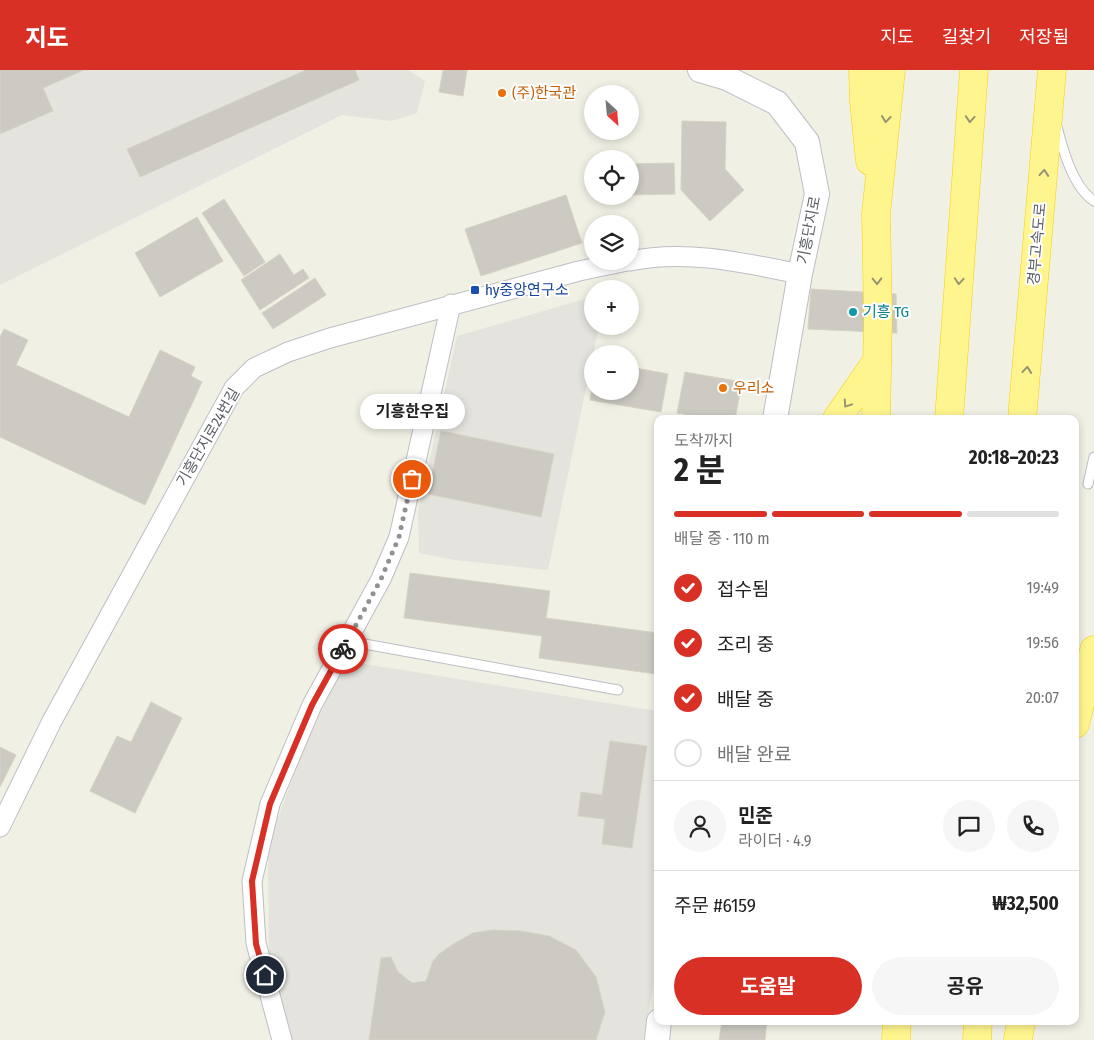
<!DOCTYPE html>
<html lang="ko">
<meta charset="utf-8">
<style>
:root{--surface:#fff;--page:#f6f6f6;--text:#222;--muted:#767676;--line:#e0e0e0;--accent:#d93025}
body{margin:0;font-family:"Fira Sans Condensed","Noto Sans KR",sans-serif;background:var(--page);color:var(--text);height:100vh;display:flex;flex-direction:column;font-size:19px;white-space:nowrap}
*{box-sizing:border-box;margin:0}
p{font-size:16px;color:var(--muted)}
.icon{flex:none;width:28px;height:28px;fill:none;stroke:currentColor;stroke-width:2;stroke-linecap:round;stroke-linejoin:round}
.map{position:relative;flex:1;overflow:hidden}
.details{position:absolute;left:654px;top:345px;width:425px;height:610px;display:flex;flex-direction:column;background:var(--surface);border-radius:10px;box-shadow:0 2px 8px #0003}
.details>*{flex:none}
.needle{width:32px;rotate:154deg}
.controls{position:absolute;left:584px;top:15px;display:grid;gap:10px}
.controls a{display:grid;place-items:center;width:55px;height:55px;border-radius:50%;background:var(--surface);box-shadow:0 2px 8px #0003;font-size:25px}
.pin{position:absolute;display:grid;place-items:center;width:42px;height:42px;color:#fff;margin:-21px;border:2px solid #fff;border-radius:50%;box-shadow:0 1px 5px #0007}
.courier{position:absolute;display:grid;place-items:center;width:50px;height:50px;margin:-25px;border:4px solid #d93025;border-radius:50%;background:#fff;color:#222;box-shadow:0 1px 6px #0007}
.bubble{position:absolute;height:35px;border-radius:18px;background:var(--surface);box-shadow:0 2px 8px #0003;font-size:16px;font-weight:700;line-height:35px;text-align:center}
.headline em{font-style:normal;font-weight:700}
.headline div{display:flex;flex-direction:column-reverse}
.headline{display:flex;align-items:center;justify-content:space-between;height:85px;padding:0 20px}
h1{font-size:32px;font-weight:700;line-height:38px}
.bar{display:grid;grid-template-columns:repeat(4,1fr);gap:8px 5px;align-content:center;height:60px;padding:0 20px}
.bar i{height:6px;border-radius:4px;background:var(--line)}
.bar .on{background:var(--accent)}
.bar p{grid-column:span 4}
.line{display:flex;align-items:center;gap:12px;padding:0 20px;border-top:1px solid var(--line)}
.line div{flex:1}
.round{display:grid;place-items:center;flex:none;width:52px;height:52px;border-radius:26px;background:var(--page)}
ol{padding:0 20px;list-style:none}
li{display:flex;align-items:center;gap:15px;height:55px}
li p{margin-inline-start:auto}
li .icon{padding:5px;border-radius:50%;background:var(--accent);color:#fff;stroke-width:4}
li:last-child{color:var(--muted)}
li i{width:28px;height:28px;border:2px solid var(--line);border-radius:50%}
.button{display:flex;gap:10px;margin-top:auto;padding:10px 20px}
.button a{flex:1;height:58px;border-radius:30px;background:var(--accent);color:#fff;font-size:20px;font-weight:700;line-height:58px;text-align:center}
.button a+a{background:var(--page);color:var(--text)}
header{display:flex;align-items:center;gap:30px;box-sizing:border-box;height:70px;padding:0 25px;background:var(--accent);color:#fff}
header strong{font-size:24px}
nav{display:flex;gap:28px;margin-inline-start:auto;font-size:18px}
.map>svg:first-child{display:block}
.industrial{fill:#e4e3dd}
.building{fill:#cccac2;stroke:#d6d3c3}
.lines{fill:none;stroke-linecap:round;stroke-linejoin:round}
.service-casing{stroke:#bdbec5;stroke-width:11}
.minor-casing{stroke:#bdbec5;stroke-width:21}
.tertiary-casing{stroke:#bdbec5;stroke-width:26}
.motorway-casing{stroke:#f6d100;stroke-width:29}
.service{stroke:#fff;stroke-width:9}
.minor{stroke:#fff;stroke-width:19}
.tertiary{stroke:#fff;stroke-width:24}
.motorway{stroke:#fff58e;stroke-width:28}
.oneway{stroke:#969475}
.done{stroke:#919293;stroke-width:5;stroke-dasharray:0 9}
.route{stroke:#d93025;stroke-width:6}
.food-dot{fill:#e8710a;stroke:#fff;stroke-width:2}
.transit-dot{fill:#1a4fb4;stroke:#fff;stroke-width:2}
.culture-dot{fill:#0f9aa8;stroke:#fff;stroke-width:2}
.labels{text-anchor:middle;stroke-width:4;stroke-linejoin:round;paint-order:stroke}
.food-label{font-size:15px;fill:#c56008;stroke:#fff;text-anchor:start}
.street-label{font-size:15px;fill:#5d6067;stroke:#fff}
.transit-label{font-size:15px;fill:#164399;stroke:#fff;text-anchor:start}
.culture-label{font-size:15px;fill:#0d838f;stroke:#fff;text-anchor:start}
</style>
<header>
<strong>지도</strong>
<nav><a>지도</a><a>길찾기</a><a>저장됨</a></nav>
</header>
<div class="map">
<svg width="1094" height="970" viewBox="0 0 1094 970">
<rect width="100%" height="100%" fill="#f1f0e5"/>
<g class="industrial">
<polygon points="0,0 408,0 425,11 417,43 391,51 342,45 0,215"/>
<polygon points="592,227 592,256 599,256 548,500 454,490 419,483 418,442 457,266"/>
<polygon points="346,591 657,641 658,893 643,970 290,970 269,882 268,775 306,672"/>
</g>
<g class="building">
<polygon points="0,0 84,0 43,18 53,41 0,64"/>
<polygon points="306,0 355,0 359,10 140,107 127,79"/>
<polygon points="443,0 467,0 463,26 439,22"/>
<polygon points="682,51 726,52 725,99 744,120 710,151 681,120"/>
<polygon points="674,93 675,124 630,125 630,94"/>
<polygon points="566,125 582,173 481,206 465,159"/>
<polygon points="224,129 265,192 244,206 202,143"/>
<polygon points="197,147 223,191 160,227 135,183"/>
<polygon points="280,184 294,205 303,199 309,208 260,240 241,210"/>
<polygon points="315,208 326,225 273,259 262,243"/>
<polygon points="811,219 896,224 897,263 808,259"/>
<polygon points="4,259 28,270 16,295 129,347 160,280 195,297 191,306 202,312 145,435 0,367 0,267"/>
<polygon points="630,297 668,304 661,342 590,330 592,318 592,321 630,321"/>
<polygon points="685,302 742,312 735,349 711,349 677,343"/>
<polygon points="441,361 554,384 541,447 428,424"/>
<polygon points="410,503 550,521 546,548 658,563 656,604 539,588 542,566 404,548"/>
<polygon points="151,632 182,648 135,743 90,721 117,666 131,672"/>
<polygon points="610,671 647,676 632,778 602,774 605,749 578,746 581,722 602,725"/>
<polygon points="0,677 16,685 0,717"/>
<polygon points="492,860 521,861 549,866 576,880 596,907 605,942 596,970 369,970 381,888 391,887 398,902 412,913 426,911 433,891 439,884 455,873 473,863"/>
<polygon points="722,951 767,951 765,970 719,970"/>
</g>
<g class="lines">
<defs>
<g id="service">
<path d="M1057,57C1063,80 1073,117 1094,131"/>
<polyline points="1088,414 1094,387"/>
<polyline points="348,571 618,620"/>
</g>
<g id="minor">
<path d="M630,191C686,179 745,193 800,204"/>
<polyline points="0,757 52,651 234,318 254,298 288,282 330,268 579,201 627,191"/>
<polyline points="282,970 256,873 252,811 270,734 312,635 381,509 399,467 451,234"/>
</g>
<g id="tertiary">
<polyline points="700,0 727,8 777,33 807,72 817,124 800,204 775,349"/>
<polyline points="657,970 659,951"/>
</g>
<g id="motorway">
<polyline points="863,0 864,31 870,91"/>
<polyline points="837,349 877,291"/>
<polyline points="876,349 878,248 876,144 891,0"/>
<polyline points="949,349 974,0"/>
<polyline points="1022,349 1052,0"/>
<polyline points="1075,654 1094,580"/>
<polyline points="896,970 897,951"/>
<polyline points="977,970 978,951"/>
<polyline points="1018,970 1021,951"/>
</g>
</defs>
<use href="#service" class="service-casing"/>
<use href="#minor" class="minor-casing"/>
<use href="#tertiary" class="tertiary-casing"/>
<use href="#motorway" class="motorway-casing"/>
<use href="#service" class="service"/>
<use href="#minor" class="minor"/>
<use href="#tertiary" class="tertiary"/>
<use href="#motorway" class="motorway"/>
</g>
<defs><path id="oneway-chevron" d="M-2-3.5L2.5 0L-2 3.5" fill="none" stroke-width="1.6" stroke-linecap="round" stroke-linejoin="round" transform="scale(1.25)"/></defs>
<g class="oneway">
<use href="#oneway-chevron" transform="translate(886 49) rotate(96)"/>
<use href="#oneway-chevron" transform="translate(970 49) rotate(94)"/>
<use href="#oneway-chevron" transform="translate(1044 103) rotate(-85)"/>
<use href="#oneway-chevron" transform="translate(877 211) rotate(89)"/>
<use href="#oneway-chevron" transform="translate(959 211) rotate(94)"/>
<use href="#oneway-chevron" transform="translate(1027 300) rotate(-85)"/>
<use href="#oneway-chevron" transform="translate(847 334) rotate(124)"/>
</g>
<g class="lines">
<polyline class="done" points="343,579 381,509 399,467 412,409"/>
<polyline class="route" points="265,905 256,874 252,811 270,734 312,635 343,579"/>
</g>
<g class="food-dot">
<circle cx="502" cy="23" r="5"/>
<circle cx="723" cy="318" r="5"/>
</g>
<rect class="transit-dot" x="470" y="215" width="10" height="10" rx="2.5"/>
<circle class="culture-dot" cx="853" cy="242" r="5"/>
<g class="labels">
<g class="food-label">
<text x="512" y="28">(주)한국관</text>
<text x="733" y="323">우리소</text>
</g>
<g class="street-label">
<text transform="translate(809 160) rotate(-79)" y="5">기흥단지로</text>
<text transform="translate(1037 174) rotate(-85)" y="5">경부고속도로</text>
<text transform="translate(208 367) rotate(-60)" y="5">기흥단지로24번길</text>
</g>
<g class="transit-label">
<text x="485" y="225">hy중앙연구소</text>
</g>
<g class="culture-label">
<text x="863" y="247">기흥 TG</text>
</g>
</g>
</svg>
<div class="controls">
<a><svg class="needle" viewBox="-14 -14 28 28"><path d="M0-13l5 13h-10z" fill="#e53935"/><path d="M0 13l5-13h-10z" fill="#767676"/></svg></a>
<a><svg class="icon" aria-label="locate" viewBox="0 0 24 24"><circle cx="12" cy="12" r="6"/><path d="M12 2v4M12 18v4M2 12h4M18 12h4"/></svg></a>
<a><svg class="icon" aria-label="layers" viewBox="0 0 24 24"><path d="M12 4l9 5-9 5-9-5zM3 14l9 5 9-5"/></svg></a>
<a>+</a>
<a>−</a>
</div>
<div class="pin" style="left:412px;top:409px;background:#ea580c"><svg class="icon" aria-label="bag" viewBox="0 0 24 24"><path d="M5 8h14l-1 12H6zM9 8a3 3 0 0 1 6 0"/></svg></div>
<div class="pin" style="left:265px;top:905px;background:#1f2937"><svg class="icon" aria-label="home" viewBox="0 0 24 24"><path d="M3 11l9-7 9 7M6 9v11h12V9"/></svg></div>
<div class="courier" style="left:343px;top:579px"><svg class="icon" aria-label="bike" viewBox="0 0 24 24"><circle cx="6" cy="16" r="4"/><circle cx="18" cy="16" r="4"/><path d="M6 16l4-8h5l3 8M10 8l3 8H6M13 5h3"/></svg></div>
<div class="bubble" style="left:360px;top:324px;width:105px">기흥한우집</div>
<section class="details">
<div class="headline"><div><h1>2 분</h1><p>도착까지</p></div><em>20:18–20:23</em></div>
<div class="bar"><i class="on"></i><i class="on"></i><i class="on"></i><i></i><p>배달 중 · 110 m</p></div>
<ol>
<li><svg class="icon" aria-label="check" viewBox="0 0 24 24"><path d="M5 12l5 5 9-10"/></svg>접수됨<p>19:49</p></li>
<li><svg class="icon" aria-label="check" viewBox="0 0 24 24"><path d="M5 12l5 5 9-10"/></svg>조리 중<p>19:56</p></li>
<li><svg class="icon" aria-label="check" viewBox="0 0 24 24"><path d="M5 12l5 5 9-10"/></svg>배달 중<p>20:07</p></li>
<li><i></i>배달 완료</li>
</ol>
<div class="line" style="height:90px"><a class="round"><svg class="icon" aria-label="person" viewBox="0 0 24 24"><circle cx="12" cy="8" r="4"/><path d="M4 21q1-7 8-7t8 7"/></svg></a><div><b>민준</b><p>라이더 · 4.9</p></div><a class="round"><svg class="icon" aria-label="chat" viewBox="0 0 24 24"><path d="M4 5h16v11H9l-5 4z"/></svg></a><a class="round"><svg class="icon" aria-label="phone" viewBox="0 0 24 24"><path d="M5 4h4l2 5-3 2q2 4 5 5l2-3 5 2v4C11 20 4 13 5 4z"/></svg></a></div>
<div class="line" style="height:65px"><div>주문 #6159</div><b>₩32,500</b></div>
<div class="button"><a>도움말</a><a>공유</a></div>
</section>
</div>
